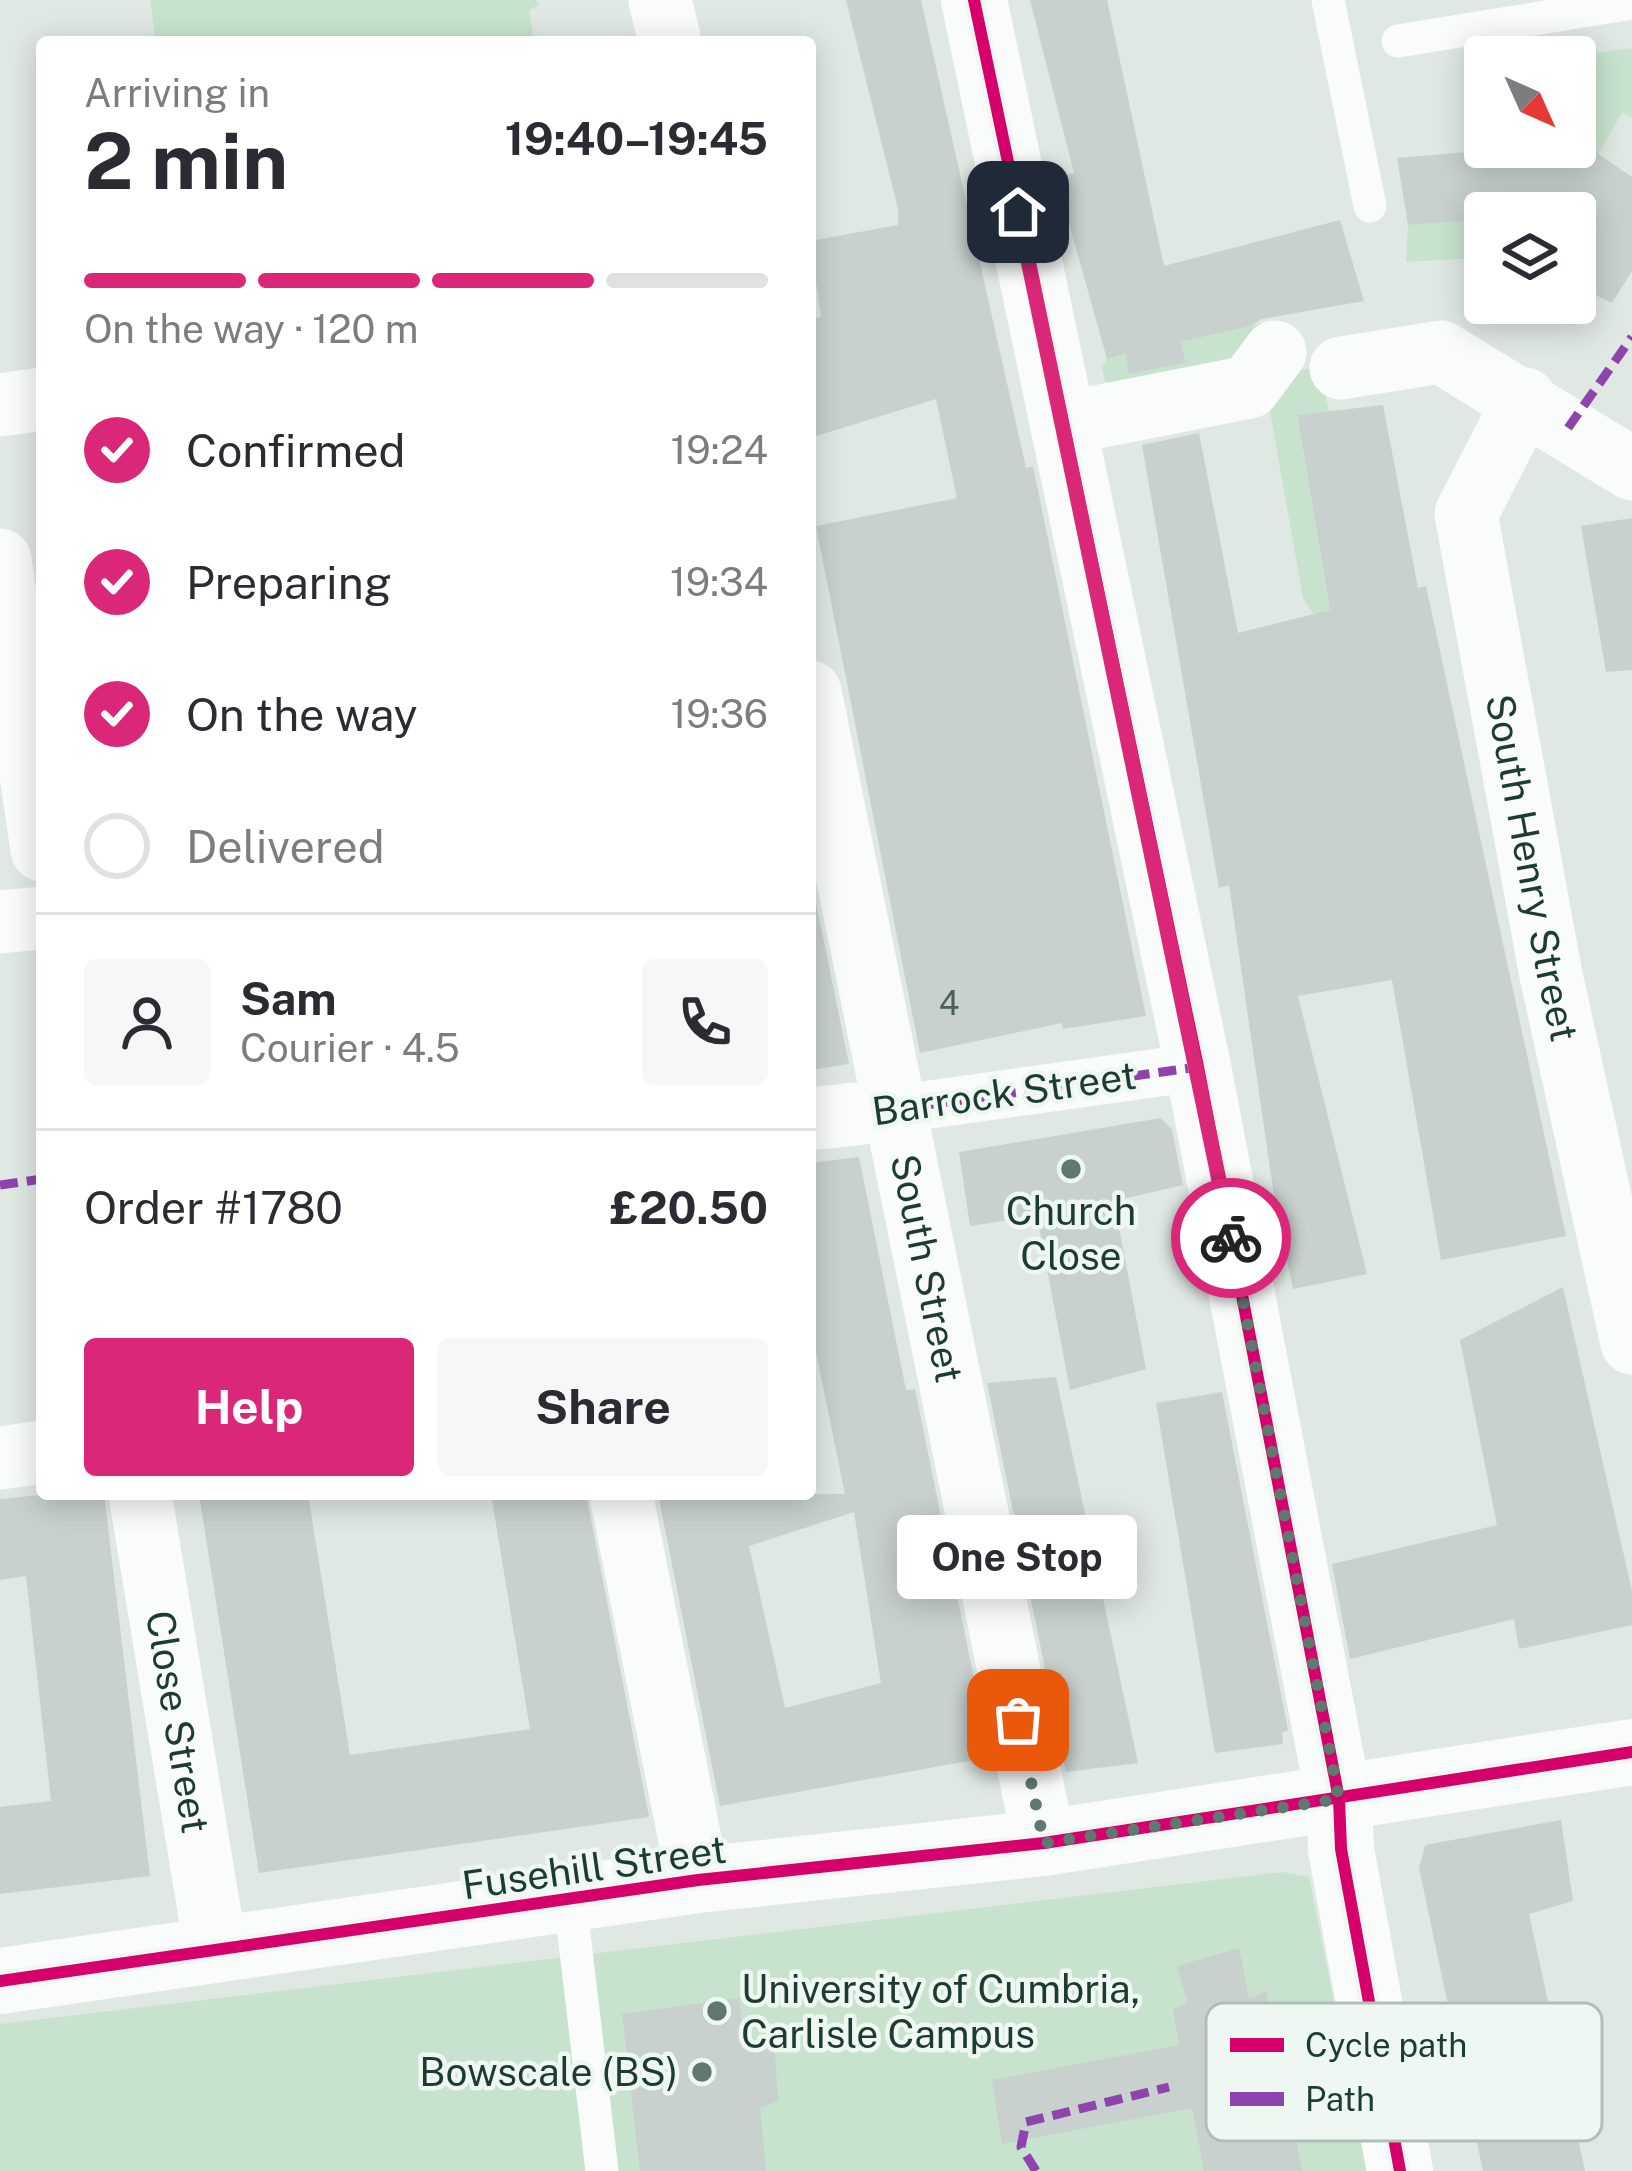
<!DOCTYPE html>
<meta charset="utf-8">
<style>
:root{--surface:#fff;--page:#f7f7f7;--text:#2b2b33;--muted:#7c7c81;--line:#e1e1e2;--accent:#db2777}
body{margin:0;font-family:"Public Sans",sans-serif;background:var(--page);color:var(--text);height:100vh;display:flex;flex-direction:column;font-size:45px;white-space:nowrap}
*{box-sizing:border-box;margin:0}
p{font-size:39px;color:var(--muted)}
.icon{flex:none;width:66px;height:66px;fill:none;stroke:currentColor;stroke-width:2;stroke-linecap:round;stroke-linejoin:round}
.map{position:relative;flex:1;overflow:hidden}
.details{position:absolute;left:36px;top:36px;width:780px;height:1464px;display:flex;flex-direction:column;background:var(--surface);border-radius:12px;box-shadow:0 6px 30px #0003}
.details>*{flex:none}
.needle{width:78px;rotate:135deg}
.buttons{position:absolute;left:1464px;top:36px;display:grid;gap:24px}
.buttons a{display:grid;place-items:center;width:132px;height:132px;border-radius:12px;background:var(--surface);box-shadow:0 6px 30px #0003;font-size:60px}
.pin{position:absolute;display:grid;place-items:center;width:102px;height:102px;color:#fff;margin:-51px;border-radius:24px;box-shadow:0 6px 18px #0006}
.courier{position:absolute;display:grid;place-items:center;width:120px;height:120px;margin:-60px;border:9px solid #db2777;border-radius:50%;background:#fff;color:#222;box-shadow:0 3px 15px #0007}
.bubble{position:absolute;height:84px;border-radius:12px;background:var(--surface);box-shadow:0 6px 30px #0003;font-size:39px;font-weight:700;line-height:84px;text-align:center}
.head em{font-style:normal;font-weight:700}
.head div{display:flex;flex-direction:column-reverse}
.head{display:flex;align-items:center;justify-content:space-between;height:204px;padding:0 48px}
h1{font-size:78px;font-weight:700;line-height:90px}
.bar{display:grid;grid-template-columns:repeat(4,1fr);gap:18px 12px;align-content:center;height:144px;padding:0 48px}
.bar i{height:15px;border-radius:9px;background:var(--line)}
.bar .selected{background:var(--accent)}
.bar p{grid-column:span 4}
.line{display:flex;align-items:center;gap:30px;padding:0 48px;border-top:3px solid var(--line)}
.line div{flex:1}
.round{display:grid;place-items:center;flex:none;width:126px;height:126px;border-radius:12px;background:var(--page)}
ol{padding:0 48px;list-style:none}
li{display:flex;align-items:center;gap:36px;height:132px}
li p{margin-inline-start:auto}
li .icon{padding:12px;border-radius:50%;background:var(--accent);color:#fff;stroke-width:4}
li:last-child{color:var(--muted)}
li i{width:66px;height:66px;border:6px solid var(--line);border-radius:50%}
.button{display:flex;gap:24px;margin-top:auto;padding:24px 48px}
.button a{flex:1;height:138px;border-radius:12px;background:var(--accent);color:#fff;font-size:48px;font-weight:700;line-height:138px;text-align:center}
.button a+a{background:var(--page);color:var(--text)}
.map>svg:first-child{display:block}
.green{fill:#c7e3ce}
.building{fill:#c8d1cd;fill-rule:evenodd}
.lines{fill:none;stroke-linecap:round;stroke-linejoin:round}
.service{stroke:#fafcfb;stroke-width:33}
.pedestrian{stroke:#fafcfb;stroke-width:48}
.minor{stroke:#fafcfb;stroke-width:63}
.tertiary{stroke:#fafcfb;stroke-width:66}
.quiet{stroke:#8e44ad;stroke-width:9;stroke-dasharray:18 9;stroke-linecap:butt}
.cycleway-casing{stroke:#eef7f2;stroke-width:20}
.cycleway{stroke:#d6006c;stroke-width:12}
.done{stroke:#617870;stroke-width:12;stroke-dasharray:0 21.6}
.route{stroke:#db2777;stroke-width:15}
.poi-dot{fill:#617870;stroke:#eef7f2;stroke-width:4.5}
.labels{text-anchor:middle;stroke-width:9;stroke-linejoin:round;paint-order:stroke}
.number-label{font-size:33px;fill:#496259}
.street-label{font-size:39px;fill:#1d3c31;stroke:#eef7f2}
.poi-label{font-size:39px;fill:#1d3c31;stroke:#eef7f2}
.key{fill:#eef7f2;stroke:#afbfb8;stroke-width:3}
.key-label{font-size:33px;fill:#1d3c31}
</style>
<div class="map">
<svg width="1632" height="2171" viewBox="0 0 1632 2171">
<rect width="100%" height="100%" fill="#e0e8e4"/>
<g class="green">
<polygon points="150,0 536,0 539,4 529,11 534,42 156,42"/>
<polygon points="1632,48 1632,118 1622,112 1599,154 1575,146 1575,67 1580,55"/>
<polygon points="1485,219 1485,243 1474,258 1406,262 1408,225"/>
<polygon points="1269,322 1279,351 1113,411 1102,368 1107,359"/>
<polygon points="1319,367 1329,411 1297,416 1327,594 1339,607 1315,616 1303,598 1268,400 1287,372"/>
<polygon points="1282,1872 1309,1877 1368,2171 0,2171 0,2024"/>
</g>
<g class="building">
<polygon points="846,0 921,0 1026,468 1033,466 1146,1016 1063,1029 1062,1023 920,1053 816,526 957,498 936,399 810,438 810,320 821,317 810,241 898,225 898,209"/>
<polygon points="1030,0 1107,0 1164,266 1340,220 1364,301 1262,319 1251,326 1181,342 1185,363 1129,374 1126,354 1107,359 1056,177 1074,173"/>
<polygon points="1530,147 1588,147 1632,177 1632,271 1612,303 1575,285 1575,213 1485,213 1485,219 1408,225 1397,158"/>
<polygon points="1383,405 1418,588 1426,586 1566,1236 1441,1260 1392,980 1298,996 1367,1274 1293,1289 1275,1203 1229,885 1219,888 1142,445 1199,433 1238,633 1330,610 1297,415"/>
<polygon points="1632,518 1632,670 1606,672 1581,526"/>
<polygon points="810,873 849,1064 810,1070"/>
<polygon points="1161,1118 1172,1130 1183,1185 1114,1201 1146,1369 1070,1390 1037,1216 970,1226 959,1152"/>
<path d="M859,1157L906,1390L915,1389L990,1757L720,1806L658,1494H845L810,1323V1163ZM854,1512L881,1683L785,1708L749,1546Z"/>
<polygon points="1563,1287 1632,1591 1632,1625 1519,1649 1514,1619 1350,1659 1332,1564 1497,1525 1460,1340"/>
<polygon points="1056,1377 1138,1763 1066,1772 987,1383"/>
<polygon points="1222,1392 1288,1730 1282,1733 1283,1744 1215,1753 1156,1403"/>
<polygon points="50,1494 104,1494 150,1876 0,1894 0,1807 51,1801 26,1576 0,1580 0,1499"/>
<polygon points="199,1494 308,1494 350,1755 530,1729 491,1494 586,1494 649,1817 259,1873"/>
<polygon points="1561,1820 1573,1901 1529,1914 1585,2171 1483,2171 1419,1868 1425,1845"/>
<polygon points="1239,1948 1249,1999 1266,1991 1302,2171 1204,2171 1192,2108 1002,2144 992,2080 1179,2045 1173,2010 1187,2002 1177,1966"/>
<polygon points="739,1998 744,2043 774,2037 778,2101 760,2108 766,2171 640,2171 622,2014"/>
</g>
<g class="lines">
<g class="service">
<polyline points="1328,0 1370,206"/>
<polyline points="1398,41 1632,3"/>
<polyline points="570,1900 602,2171"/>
</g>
<polyline class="pedestrian" points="891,1110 1198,1067"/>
<g class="minor">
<polyline points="660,0 670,42"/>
<polyline points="1341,368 1441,352 1632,469"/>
<path id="s1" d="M1525,399L1466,514L1551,975L1632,1343"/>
<polyline points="0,405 42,399"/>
<polyline points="1061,424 1249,387 1275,352"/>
<polyline points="0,560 42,850"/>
<path id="s2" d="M810,692L1044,1843"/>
<polyline points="0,922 42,918"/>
<polyline points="810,1119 891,1110"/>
<polyline points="0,1458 42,1452"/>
<path id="s3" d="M140,1494L216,1951"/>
<polyline points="621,1494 698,1880"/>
</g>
<g class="tertiary">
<polyline points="974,0 1198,1067 1339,1799 1341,1849 1400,2171"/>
<polyline points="0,1981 698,1880 1044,1843 1632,1752"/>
</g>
<g class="quiet">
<polyline points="1568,428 1632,337"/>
<polyline points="891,1110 1198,1067"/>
<polyline points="0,1185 42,1179"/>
<polyline points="1036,2171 1021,2147 1026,2122 1169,2087"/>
</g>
<defs>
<g id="cycleway">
<polyline points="974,0 1198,1067 1339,1799 1341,1849 1400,2171"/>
<polyline points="0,1981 698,1880 1044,1843 1632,1752"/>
</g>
</defs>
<use href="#cycleway" class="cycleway-casing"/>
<use href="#cycleway" class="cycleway"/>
</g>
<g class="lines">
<polyline class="done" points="1018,1720 1044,1843 1339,1799 1231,1238"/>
<polyline class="route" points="1018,212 1231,1238"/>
</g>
<g class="poi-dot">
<circle cx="1071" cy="1169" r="12"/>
<circle cx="717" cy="2011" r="12"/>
<circle cx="702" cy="2072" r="12"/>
</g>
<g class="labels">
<g class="number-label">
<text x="949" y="1015">4</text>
</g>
<g class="street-label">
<text dy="14" stroke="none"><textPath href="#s1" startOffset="489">South Henry Street</textPath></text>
<text transform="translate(1004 1093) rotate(-8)" y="14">Barrock Street</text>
<text dy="14" stroke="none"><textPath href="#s2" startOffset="588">South Street</textPath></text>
<text dy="14" stroke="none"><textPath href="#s3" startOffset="231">Close Street</textPath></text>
<text transform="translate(594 1867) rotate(-8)" y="14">Fusehill Street</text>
</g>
<g class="poi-label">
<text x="1071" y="1225">Church<tspan x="1071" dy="45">Close</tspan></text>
<text x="741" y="2003" text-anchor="start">University of Cumbria,<tspan x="741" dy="45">Carlisle Campus</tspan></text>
<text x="678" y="2086" text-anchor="end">Bowscale (BS)</text>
</g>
</g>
<rect x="1206" y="2003" width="396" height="138" rx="18" class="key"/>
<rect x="1230" y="2038" width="54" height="14" fill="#d6006c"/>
<rect x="1230" y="2092" width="54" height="14" fill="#8e44ad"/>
<g class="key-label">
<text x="1305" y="2057">Cycle path</text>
<text x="1305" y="2111">Path</text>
</g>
</svg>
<div class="buttons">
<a><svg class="needle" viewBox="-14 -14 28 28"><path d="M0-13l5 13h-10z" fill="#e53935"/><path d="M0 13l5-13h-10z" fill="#7c7c81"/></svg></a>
<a><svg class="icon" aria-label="layers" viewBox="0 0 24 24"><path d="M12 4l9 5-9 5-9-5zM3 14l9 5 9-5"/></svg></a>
</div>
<div class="pin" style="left:1018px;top:1720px;background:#ea580c"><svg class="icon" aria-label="bag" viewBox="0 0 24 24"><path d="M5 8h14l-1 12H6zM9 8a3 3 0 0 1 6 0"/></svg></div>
<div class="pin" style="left:1018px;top:212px;background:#1f2937"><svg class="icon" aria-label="home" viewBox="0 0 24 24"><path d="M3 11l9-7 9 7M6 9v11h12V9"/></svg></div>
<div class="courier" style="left:1231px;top:1238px"><svg class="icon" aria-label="bike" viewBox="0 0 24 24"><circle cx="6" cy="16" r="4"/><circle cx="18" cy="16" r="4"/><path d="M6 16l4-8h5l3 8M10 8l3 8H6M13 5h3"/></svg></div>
<div class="bubble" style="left:897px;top:1515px;width:240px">One Stop</div>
<section class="details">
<div class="head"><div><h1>2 min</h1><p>Arriving in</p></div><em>19:40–19:45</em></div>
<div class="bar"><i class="selected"></i><i class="selected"></i><i class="selected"></i><i></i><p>On the way · 120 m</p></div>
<ol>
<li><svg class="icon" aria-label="check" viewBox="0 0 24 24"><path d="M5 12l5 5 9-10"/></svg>Confirmed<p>19:24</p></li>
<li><svg class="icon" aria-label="check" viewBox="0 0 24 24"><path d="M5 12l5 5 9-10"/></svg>Preparing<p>19:34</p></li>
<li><svg class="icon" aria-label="check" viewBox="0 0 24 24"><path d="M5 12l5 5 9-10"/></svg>On the way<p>19:36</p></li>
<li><i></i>Delivered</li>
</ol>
<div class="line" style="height:216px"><a class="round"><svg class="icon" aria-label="person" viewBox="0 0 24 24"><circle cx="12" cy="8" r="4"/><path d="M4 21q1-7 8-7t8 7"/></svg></a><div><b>Sam</b><p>Courier · 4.5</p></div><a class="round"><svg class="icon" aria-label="phone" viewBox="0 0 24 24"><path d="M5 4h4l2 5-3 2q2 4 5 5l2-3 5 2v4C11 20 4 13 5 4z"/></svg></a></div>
<div class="line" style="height:156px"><div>Order #1780</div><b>£20.50</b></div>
<div class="button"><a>Help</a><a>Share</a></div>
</section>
</div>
